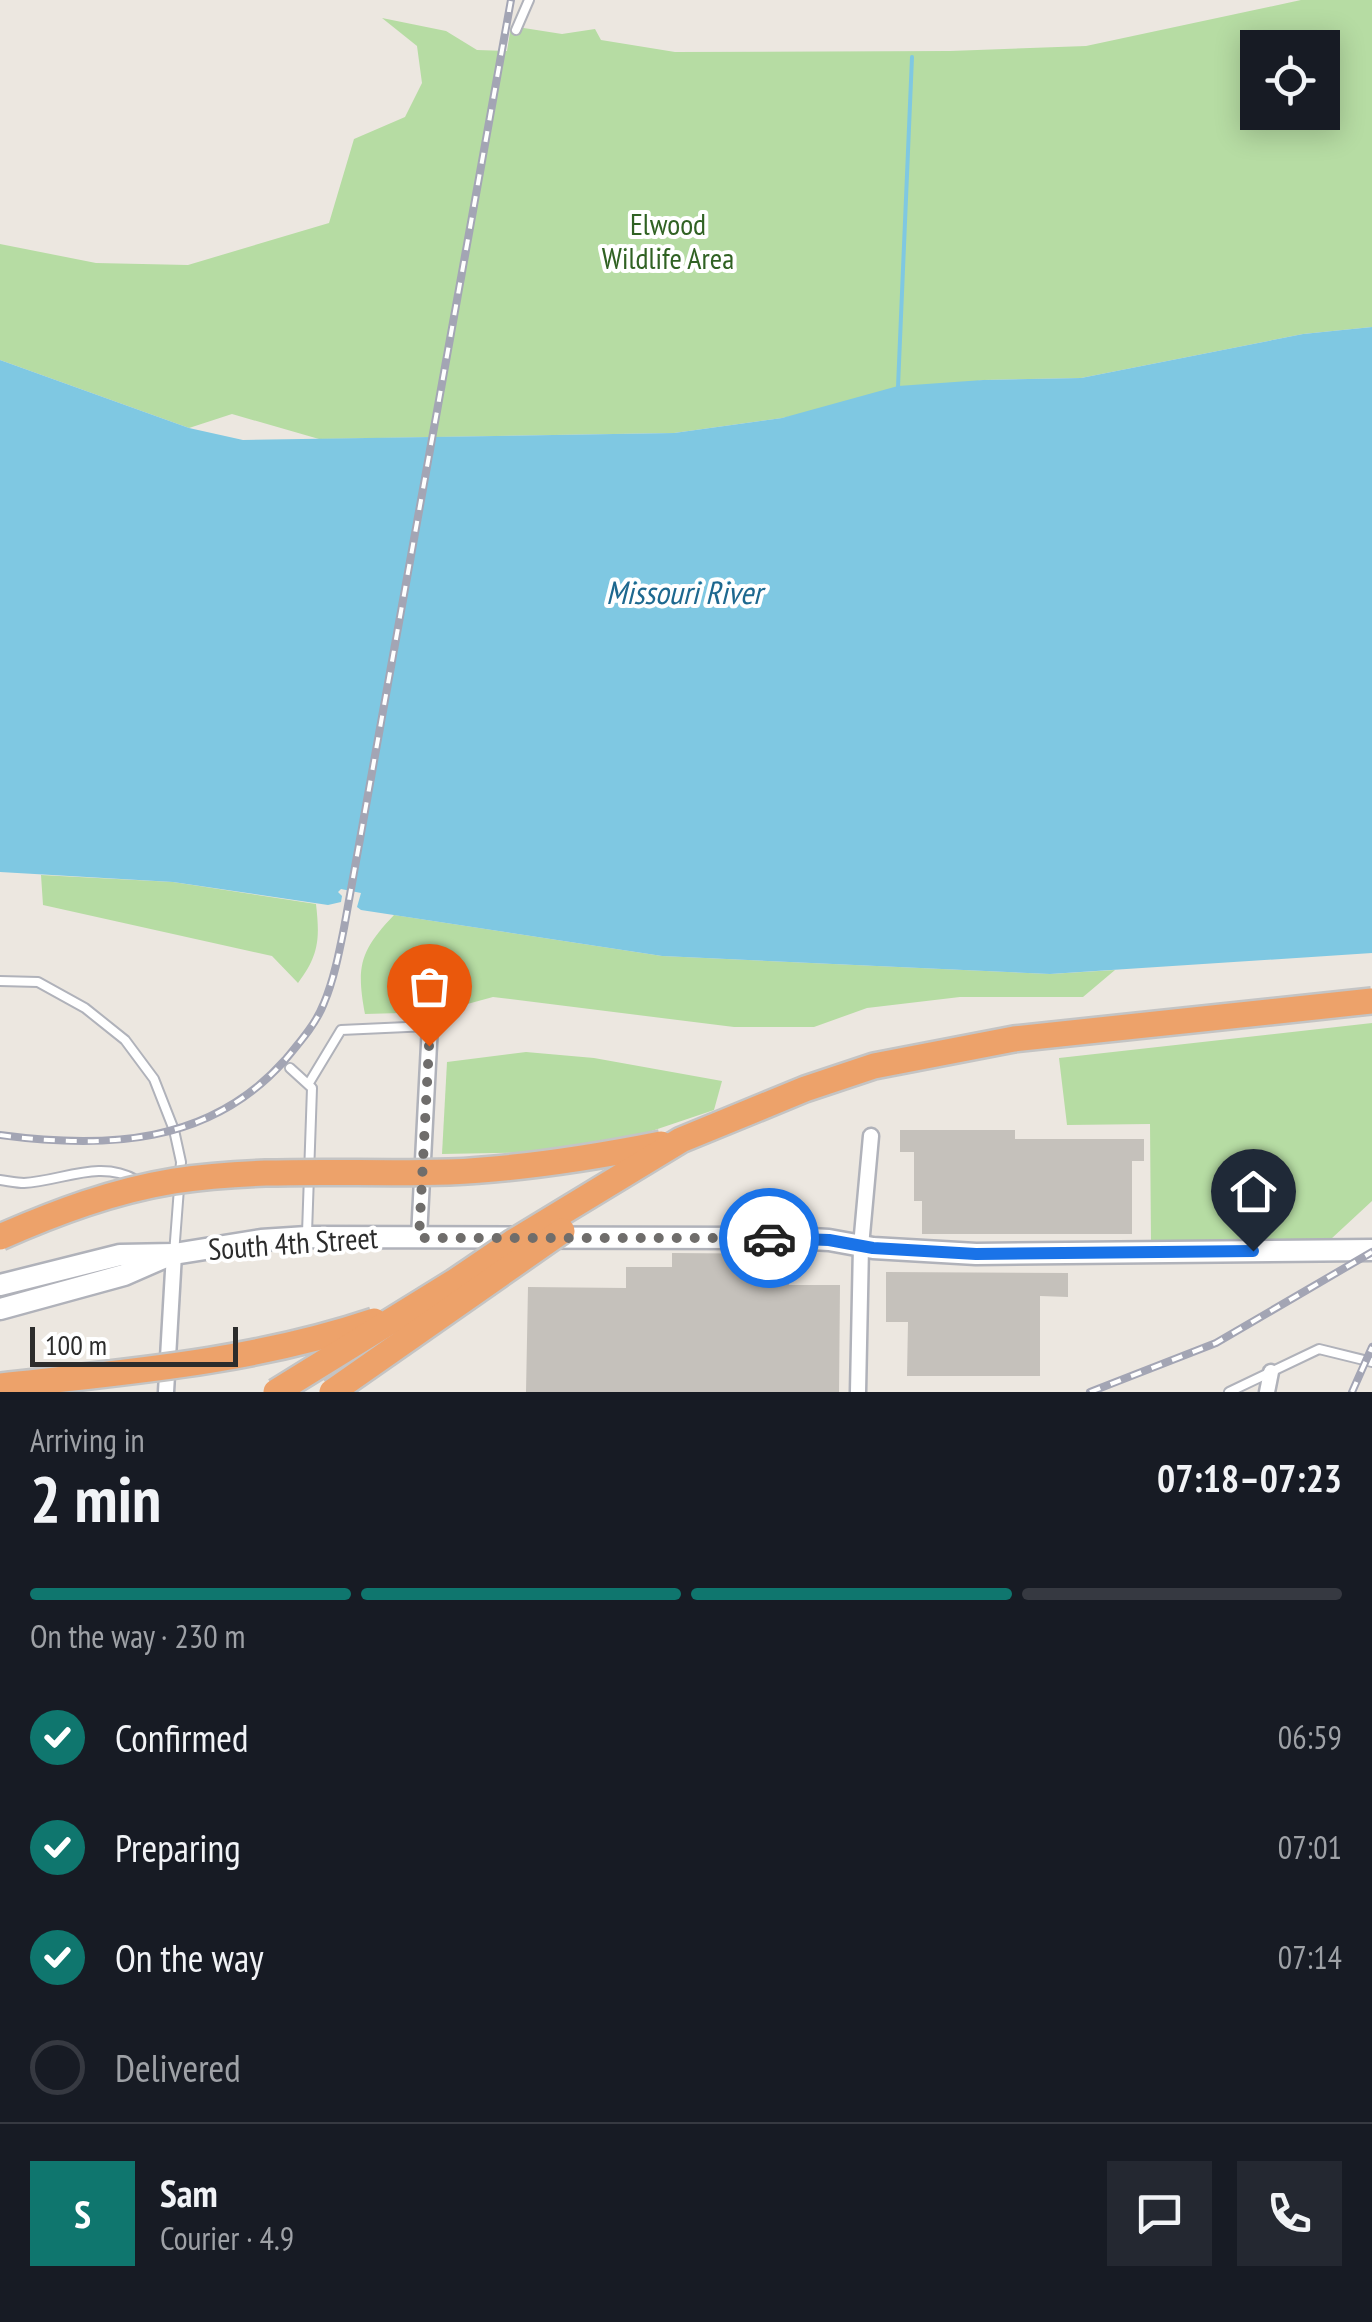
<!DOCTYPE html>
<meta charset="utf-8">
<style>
:root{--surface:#171b24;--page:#242831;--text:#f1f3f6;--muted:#9ea1a6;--line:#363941;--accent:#0f766e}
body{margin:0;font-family:"PT Sans Narrow",sans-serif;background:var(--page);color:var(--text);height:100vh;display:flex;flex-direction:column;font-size:38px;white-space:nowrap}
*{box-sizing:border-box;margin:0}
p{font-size:32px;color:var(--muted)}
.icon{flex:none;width:55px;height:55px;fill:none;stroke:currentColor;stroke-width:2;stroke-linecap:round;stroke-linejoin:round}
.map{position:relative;height:1392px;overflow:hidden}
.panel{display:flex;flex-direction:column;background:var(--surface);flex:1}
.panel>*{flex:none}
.controls{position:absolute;left:1240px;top:30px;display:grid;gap:20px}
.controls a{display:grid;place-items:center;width:100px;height:100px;border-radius:0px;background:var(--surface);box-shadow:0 5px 25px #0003;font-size:50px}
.scale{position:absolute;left:30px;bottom:25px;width:208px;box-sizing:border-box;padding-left:10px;border:5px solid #2c2c2c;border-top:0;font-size:28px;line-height:35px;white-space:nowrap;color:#2c2c2c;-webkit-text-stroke:8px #fff;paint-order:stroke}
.pin{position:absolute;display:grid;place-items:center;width:85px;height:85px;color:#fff;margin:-102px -42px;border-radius:50% 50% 50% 0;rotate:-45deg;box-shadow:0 0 10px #0007}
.pin .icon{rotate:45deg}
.courier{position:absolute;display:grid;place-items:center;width:100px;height:100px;margin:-50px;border:8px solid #1a73e8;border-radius:50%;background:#fff;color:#222;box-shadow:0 2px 12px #0007}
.headline em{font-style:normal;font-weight:700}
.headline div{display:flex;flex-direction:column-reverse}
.headline{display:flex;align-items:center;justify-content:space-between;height:170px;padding:0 30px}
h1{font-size:65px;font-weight:700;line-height:75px}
.bar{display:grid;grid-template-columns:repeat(4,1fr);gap:15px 10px;align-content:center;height:120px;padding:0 30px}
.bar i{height:12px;border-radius:8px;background:var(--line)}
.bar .active{background:var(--accent)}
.bar p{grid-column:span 4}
.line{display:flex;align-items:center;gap:25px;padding:0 30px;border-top:2px solid var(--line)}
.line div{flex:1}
.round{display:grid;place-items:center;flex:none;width:105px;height:105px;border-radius:0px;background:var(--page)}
ol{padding:0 30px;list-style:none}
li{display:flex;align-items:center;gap:30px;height:110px}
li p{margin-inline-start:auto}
li .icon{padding:10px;border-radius:50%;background:var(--accent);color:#fff;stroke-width:4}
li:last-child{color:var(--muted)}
li i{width:55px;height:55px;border:5px solid var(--line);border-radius:50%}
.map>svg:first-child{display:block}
.green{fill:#b6dca3;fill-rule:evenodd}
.water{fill:#7fc8e2}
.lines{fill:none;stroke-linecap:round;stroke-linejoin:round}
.stream{stroke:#7fc8e2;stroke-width:4}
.building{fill:#c5c1bb}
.lane-casing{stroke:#b0b2ba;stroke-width:12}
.street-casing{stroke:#b0b2ba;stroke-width:19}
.secondary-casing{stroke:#b0b2ba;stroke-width:25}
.lane{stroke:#fff;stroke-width:8}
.street{stroke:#fff;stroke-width:14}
.secondary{stroke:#fff;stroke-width:20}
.rail-casing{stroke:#a3a5b4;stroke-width:8}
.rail{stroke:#fff;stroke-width:4;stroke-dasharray:11;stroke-linecap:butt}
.highway-bridge-casing{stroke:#c4c4c4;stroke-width:30;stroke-linecap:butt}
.highway-bridge{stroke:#eda26a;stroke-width:25}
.done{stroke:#6f6d6b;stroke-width:10;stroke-dasharray:0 18}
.route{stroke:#1a73e8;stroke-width:12}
.labels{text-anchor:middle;stroke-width:8;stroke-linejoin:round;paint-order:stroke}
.park-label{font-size:30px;fill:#306223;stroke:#fff}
.street-label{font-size:30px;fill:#2c2c2c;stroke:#fff}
.water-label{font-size:32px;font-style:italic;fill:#1d688f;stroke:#fff}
</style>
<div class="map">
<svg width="1372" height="1392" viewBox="0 0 1372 1392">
<rect width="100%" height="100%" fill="#ece7e0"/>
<g class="green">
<path d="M1301,0H1372V327L1303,334L1081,378L983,380L782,418L674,433L319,439L232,414L189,428L0,360V244L96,263L188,265L329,223L354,139L405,117L422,83L417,46L382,18L446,31L477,50L507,51L511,26L562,34L595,29L601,40L675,52L950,51L1086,46ZM1258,48H1322V112H1258Z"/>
<path d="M41,875L173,882L316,904C320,939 319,955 298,983L272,956L43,905Z"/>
<path d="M394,915L662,956L1050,974L1115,970L1083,997H960L867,1008L814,1027H734L493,997L438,1012L365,1014C356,966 360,951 394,915Z"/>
<polygon points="1372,1023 1372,1201 1331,1239 1151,1241 1150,1124 1067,1125 1059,1058"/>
<polygon points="526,1052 594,1058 722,1081 714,1110 619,1142 546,1152 442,1154 447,1062"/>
</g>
<polygon class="water" points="1372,327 1372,953 1050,974 662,956 361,910 357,907 361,893 341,889 338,892 342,896 341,902 328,905 173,882 0,872 0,360 189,428 243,440 674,433 782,418 898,386 983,380 1081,378 1303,334"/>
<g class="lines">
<polyline class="stream" points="898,387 912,57"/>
</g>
<g class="building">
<polygon points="900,1130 1015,1130 1015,1139 1144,1139 1144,1161 1132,1161 1132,1234 922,1234 922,1201 914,1201 914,1152 900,1152"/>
<polygon points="672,1253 789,1254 789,1285 840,1285 839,1392 526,1392 528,1287 626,1288 626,1267 672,1267"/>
<polygon points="886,1272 1068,1273 1068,1297 1040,1296 1040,1376 907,1376 908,1322 886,1322"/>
</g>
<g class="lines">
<defs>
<g id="lane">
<polyline points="516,30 529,0"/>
<polyline points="0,981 38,982 85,1008 125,1040 154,1079 174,1130 181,1162 174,1254"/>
<polyline points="290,1068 312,1088 307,1233"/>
<polyline points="309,1083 341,1030 429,1026"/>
<path d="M0,1180C8,1181 17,1183 24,1183C62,1181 100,1159 136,1180"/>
<polyline points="1229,1392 1319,1349 1372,1362"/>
</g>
<g id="street">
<polyline points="419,1237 430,1025"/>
<polyline points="166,1392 174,1254"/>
<polyline points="858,1392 861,1246 871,1136"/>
<polyline points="1267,1392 1271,1372"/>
</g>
<g id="secondary">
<polyline points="0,1285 120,1255 174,1254 261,1240 307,1237 792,1238 829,1240 873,1248 976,1254 1372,1250"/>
<polyline points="0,1309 124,1275 163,1258"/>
</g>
</defs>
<use href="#lane" class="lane-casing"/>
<use href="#street" class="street-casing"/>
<use href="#secondary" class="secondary-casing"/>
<use href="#lane" class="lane"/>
<use href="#street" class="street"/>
<use href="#secondary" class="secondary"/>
<defs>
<g id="rail">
<path d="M0,1135C105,1149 210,1145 285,1060C300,1042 316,1024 324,1003C334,979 339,953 344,928L511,0"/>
<polyline points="1090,1392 1216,1343 1372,1252"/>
<polyline points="1352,1392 1372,1347"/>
</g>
</defs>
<use href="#rail" class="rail-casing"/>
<use href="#rail" class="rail"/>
<defs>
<g id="highway-bridge">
<path d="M0,1237C57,1212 113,1191 174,1181C265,1167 358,1175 449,1172C521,1169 590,1158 661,1144"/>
<path d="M0,1386C126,1372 252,1362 374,1321"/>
<polyline points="276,1392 454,1282 513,1242 681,1140 805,1089 874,1066 1014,1039 1372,1001"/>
<polyline points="332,1392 562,1231"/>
</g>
</defs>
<use href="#highway-bridge" class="highway-bridge-casing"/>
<use href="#highway-bridge" class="highway-bridge"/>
</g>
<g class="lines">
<polyline class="done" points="429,1046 419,1238 769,1238"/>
<polyline class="route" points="769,1238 829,1240 873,1248 976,1254 1253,1251"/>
</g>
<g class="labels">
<g class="park-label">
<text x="668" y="235">Elwood<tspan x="668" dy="34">Wildlife Area</tspan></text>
</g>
<g class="street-label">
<text transform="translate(293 1244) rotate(-4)" y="10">South 4th Street</text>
</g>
<g class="water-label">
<text x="684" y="604">Missouri River</text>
</g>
</g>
</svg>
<div class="controls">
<a><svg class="icon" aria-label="locate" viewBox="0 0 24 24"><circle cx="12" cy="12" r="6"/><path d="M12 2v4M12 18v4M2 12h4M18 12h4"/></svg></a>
</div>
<div class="scale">100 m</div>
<div class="pin" style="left:429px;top:1046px;background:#ea580c"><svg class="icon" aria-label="bag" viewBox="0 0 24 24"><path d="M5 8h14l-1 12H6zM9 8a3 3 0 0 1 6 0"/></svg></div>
<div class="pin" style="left:1253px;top:1251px;background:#1f2937"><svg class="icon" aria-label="home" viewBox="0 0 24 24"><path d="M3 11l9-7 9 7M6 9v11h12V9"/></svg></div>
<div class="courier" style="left:769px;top:1238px"><svg class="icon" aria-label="car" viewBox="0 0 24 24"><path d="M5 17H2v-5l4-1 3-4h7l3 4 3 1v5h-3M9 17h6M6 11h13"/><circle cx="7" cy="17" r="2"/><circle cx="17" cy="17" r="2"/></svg></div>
</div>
<section class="panel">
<div class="headline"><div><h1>2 min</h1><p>Arriving in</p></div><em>07:18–07:23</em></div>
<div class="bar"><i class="active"></i><i class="active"></i><i class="active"></i><i></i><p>On the way · 230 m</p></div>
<ol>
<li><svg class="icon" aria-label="check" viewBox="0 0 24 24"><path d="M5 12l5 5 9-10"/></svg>Confirmed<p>06:59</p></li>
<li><svg class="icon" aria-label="check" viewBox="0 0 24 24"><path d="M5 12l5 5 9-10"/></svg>Preparing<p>07:01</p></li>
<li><svg class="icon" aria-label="check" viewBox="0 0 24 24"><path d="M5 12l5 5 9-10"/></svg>On the way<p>07:14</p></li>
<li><i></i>Delivered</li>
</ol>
<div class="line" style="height:180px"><b class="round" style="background:var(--accent);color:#fff">S</b><div><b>Sam</b><p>Courier · 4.9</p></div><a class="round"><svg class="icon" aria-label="chat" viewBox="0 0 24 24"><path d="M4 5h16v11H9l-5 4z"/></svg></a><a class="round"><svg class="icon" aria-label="phone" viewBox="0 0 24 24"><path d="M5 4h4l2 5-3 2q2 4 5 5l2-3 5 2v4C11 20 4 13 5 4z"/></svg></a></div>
</section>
